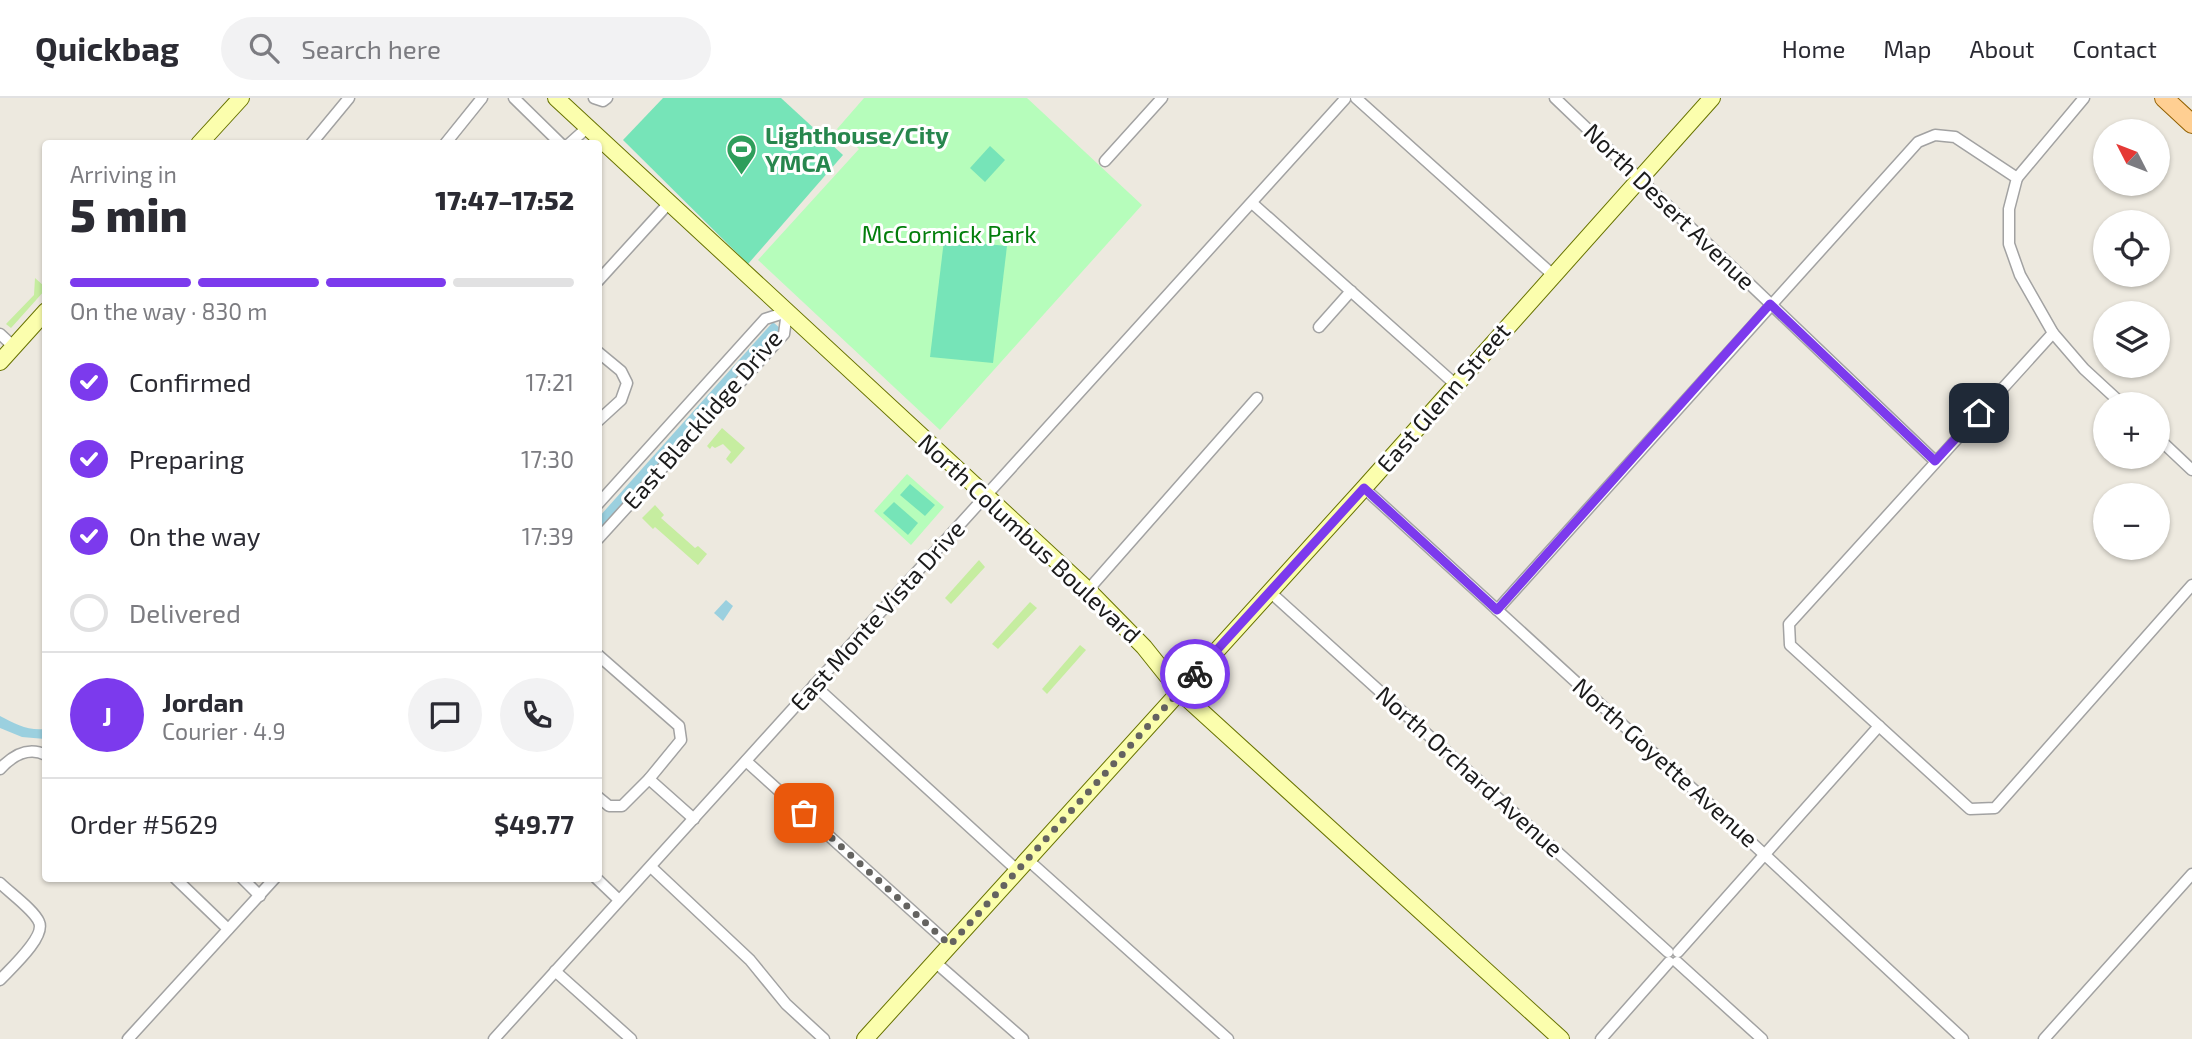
<!DOCTYPE html>
<meta charset="utf-8">
<style>
:root{--surface:#fff;--page:#f2f2f3;--text:#2b2b33;--muted:#7c7c81;--line:#e1e1e2;--accent:#7c3aed}
body{margin:0;font-family:"Exo 2",sans-serif;background:var(--page);color:var(--text);height:100vh;display:flex;flex-direction:column;font-size:26px;white-space:nowrap}
*{box-sizing:border-box;margin:0}
p{font-size:23px;color:var(--muted)}
.icon{flex:none;width:38px;height:38px;fill:none;stroke:currentColor;stroke-width:2;stroke-linecap:round;stroke-linejoin:round}
.map{position:relative;flex:1;overflow:hidden}
.panel{position:absolute;left:42px;top:42px;width:560px;height:742px;display:flex;flex-direction:column;background:var(--surface);border-radius:7px;box-shadow:0 2px 5px #0004}
.panel>*{flex:none}
.needle{width:46px;rotate:312deg}
.tools{position:absolute;left:2093px;top:21px;display:grid;gap:14px}
.tools a{display:grid;place-items:center;width:77px;height:77px;border-radius:50%;background:var(--surface);box-shadow:0 2px 5px #0004;font-size:35px}
.pin{position:absolute;display:grid;place-items:center;width:60px;height:60px;color:#fff;margin:-30px;border-radius:14px;box-shadow:0 4px 10px #0006}
.courier{position:absolute;display:grid;place-items:center;width:70px;height:70px;margin:-35px;border:5px solid #7c3aed;border-radius:50%;background:#fff;color:#222;box-shadow:0 2px 9px #0007}
.overview em{font-style:normal;font-weight:800}
.overview div{display:flex;flex-direction:column-reverse}
.overview{display:flex;align-items:center;justify-content:space-between;height:119px;padding:0 28px}
h1{font-size:46px;font-weight:800;line-height:52px}
.bar{display:grid;grid-template-columns:repeat(4,1fr);gap:10px 7px;align-content:center;height:84px;padding:0 28px}
.bar i{height:9px;border-radius:5px;background:var(--line)}
.bar .on{background:var(--accent)}
.bar p{grid-column:span 4}
.line{display:flex;align-items:center;gap:18px;padding:0 28px;border-top:2px solid var(--line)}
.line div{flex:1}
.round{display:grid;place-items:center;flex:none;width:74px;height:74px;border-radius:37px;background:var(--page)}
ol{padding:0 28px;list-style:none}
li{display:flex;align-items:center;gap:21px;height:77px}
li p{margin-inline-start:auto}
li .icon{padding:7px;border-radius:50%;background:var(--accent);color:#fff;stroke-width:4}
li:last-child{color:var(--muted)}
li i{width:38px;height:38px;border:4px solid var(--line);border-radius:50%}
header{display:flex;align-items:center;gap:42px;box-sizing:border-box;height:98px;padding:0 35px;background:var(--surface);border-bottom:2px solid var(--line)}
header strong{font-size:33px}
nav{display:flex;gap:38px;margin-inline-start:auto;font-size:24px}
.search{width:490px;height:63px;background:var(--page);display:flex;align-items:center;gap:18px;box-sizing:border-box;padding:0 24px;border-radius:38px;color:var(--muted);font-size:26px}
.map>svg:first-child{display:block}
.grass{fill:#c6eda0}
.park{fill:#b6fdbb}
.pitch{fill:#76e4b8}
.water{fill:#9bd0df}
.lines{fill:none;stroke-linecap:round;stroke-linejoin:round}
.street-casing{stroke:#a2a2a2;stroke-width:13}
.secondary-casing{stroke:#687300;stroke-width:18}
.primary-casing{stroke:#916000;stroke-width:20}
.street{stroke:#fff;stroke-width:10}
.secondary{stroke:#fbfead;stroke-width:16}
.primary{stroke:#ffcf92;stroke-width:18}
.done{stroke:#646360;stroke-width:7;stroke-dasharray:0 12.6}
.route{stroke:#7c3aed;stroke-width:9}
.labels{text-anchor:middle;stroke-width:6;stroke-linejoin:round;paint-order:stroke}
.leisure-label{font-size:24px;font-weight:bold;fill:#27864d;stroke:#fff;text-anchor:start}
.street-label{font-size:24px;fill:#1b1b1b;stroke:#fff}
.park-label{font-size:24px;fill:#037e0c;stroke:#fff}
</style>
<header>
<strong>Quickbag</strong>
<div class="search"><svg class="icon" aria-label="search" viewBox="0 0 24 24"><circle cx="10" cy="10" r="6"/><path d="M15 15l6 6"/></svg>Search here</div>
<nav><a>Home</a><a>Map</a><a>About</a><a>Contact</a></nav>
</header>
<div class="map">
<svg width="2192" height="941" viewBox="0 0 2192 941">
<rect width="100%" height="100%" fill="#ede9df"/>
<g class="grass">
<polygon points="35,180 45,189 45,192 11,230 6,226 34,197"/>
<polygon points="722,330 745,350 731,366 726,361 731,354 723,346 715,350 712,348 710,351 707,348"/>
<polygon points="655,407 664,417 661,420 695,450 698,448 707,456 698,467 655,429 653,431 642,420"/>
<polygon points="979,462 985,469 951,506 945,500"/>
<polygon points="1030,504 1037,510 998,551 992,546"/>
<polygon points="1080,547 1086,552 1047,596 1042,591"/>
</g>
<g class="park">
<polygon points="864,0 1027,0 1142,107 940,332 758,162 859,51 837,31"/>
<polygon points="907,376 944,409 911,447 874,413"/>
</g>
<g class="pitch">
<polygon points="663,0 781,0 843,57 748,166 623,42"/>
<polygon points="990,48 1005,62 985,84 970,70"/>
<polygon points="944,142 1007,148 993,265 930,259"/>
<polygon points="910,386 935,407 925,418 900,397"/>
<polygon points="894,404 918,425 908,437 883,415"/>
</g>
<g class="water">
<polygon points="773,224 782,232 599,434 599,419"/>
<polygon points="726,502 733,508 723,523 714,515"/>
<path d="M0,618C15,626 28,633 45,631V641L22,639L0,630Z"/>
</g>
<g class="lines">
<defs>
<g id="street">
<polyline points="514,0 561,46"/>
<polyline points="594,0 603,3 607,0"/>
<polyline points="1356,0 1553,177"/>
<polyline points="1555,0 1935,363"/>
<polyline points="311,46 349,0"/>
<polyline points="445,46 482,0"/>
<polyline points="569,46 588,29"/>
<polyline points="1105,63 1162,0"/>
<polyline points="2017,80 2084,0"/>
<polyline points="1252,105 1456,287"/>
<polyline points="598,183 669,105"/>
<polyline points="1319,229 1351,193"/>
<polyline points="2053,235 1789,526 1790,547 1970,711 1995,710 2192,487"/>
<polyline points="0,236 14,249"/>
<polyline points="598,254 621,273 627,285 621,302 598,323"/>
<polyline points="2158,340 2192,372"/>
<polyline points="1364,390 1765,757 1963,941"/>
<polyline points="598,406 765,221 787,214 784,236 598,441"/>
<polyline points="1088,492 1257,300"/>
<polyline points="1270,494 1668,854"/>
<polyline points="1497,512 1918,44 1935,37 1955,39 2017,80 2009,111 2009,146 2020,177 2053,235 2084,271 2122,306"/>
<polyline points="598,557 679,628 681,642 649,681 622,708 609,708 598,699"/>
<polyline points="814,587 1018,773"/>
<polyline points="746,663 950,847"/>
<path d="M0,671C12,658 28,648 46,657"/>
<polyline points="649,681 694,721"/>
<polyline points="1028,762 1228,941"/>
<polyline points="651,769 750,862 786,906 824,941"/>
<polyline points="175,780 228,831"/>
<polyline points="242,780 260,798"/>
<polyline points="596,780 619,802"/>
<path d="M0,785C10,795 34,812 39,824C46,839 10,871 0,882"/>
<polyline points="1678,854 1879,628"/>
<polyline points="935,864 1023,941"/>
<polyline points="1677,864 1762,941"/>
<polyline points="555,873 631,941"/>
<polyline points="128,941 275,780"/>
<polyline points="494,941 1345,1"/>
<polyline points="1601,941 1669,864"/>
<polyline points="2044,941 2192,776"/>
</g>
<g id="secondary">
<polyline points="556,0 1088,492 1144,549 1180,594 1561,941"/>
<polyline points="199,46 241,0"/>
<polyline points="0,264 46,213"/>
<polyline points="865,941 1364,390 1712,0"/>
</g>
<polyline id="primary" points="2164,0 2192,26"/>
</defs>
<use href="#street" class="street-casing"/>
<use href="#secondary" class="secondary-casing"/>
<use href="#primary" class="primary-casing"/>
<use href="#street" class="street"/>
<use href="#secondary" class="secondary"/>
<use href="#primary" class="primary"/>
</g>
<g class="lines">
<polyline class="done" points="804,715 950,847 1195,576"/>
<polyline class="route" points="1195,576 1364,390 1497,512 1770,206 1935,363 1979,315"/>
</g>
<defs>
<symbol id="stadium-pin" viewBox="-11 -11 22 30"><path d="M0 17L-7.5 6A9.5 9.5 0 1 1 7.5 6Z" fill="#2e9e5b" stroke="#fff"/><path d="M0-5a6.5 5 0 1 0 0 10a6.5 5 0 1 0 0-10ZM-3.5-1.8h7v3.6h-7Z" fill="#fff"/></symbol>
</defs>
<g fill-rule="evenodd">
<use href="#stadium-pin" x="724" y="34" width="35" height="47"/>
</g>
<g class="labels">
<g class="leisure-label">
<text x="765" y="46">Lighthouse/City<tspan x="765" dy="28">YMCA</tspan></text>
</g>
<g class="street-label">
<text transform="translate(1669 109) rotate(44)" y="8">North Desert Avenue</text>
<text transform="translate(1444 300) rotate(-49)" y="8">East Glenn Street</text>
<text transform="translate(703 322) rotate(-49)" y="8">East Blacklidge Drive</text>
<text transform="translate(1029 441) rotate(43)" y="8">North Columbus Boulevard</text>
<text transform="translate(878 518) rotate(-48)" y="8">East Monte Vista Drive</text>
<text transform="translate(1665 665) rotate(42)" y="8">North Goyette Avenue</text>
<text transform="translate(1469 674) rotate(42)" y="8">North Orchard Avenue</text>
</g>
<g class="park-label">
<text x="949" y="145">McCormick Park</text>
</g>
</g>
</svg>
<div class="tools">
<a><svg class="needle" viewBox="-14 -14 28 28"><path d="M0-13l5 13h-10z" fill="#e53935"/><path d="M0 13l5-13h-10z" fill="#7c7c81"/></svg></a>
<a><svg class="icon" aria-label="locate" viewBox="0 0 24 24"><circle cx="12" cy="12" r="6"/><path d="M12 2v4M12 18v4M2 12h4M18 12h4"/></svg></a>
<a><svg class="icon" aria-label="layers" viewBox="0 0 24 24"><path d="M12 4l9 5-9 5-9-5zM3 14l9 5 9-5"/></svg></a>
<a>+</a>
<a>−</a>
</div>
<div class="pin" style="left:804px;top:715px;background:#ea580c"><svg class="icon" aria-label="bag" viewBox="0 0 24 24"><path d="M5 8h14l-1 12H6zM9 8a3 3 0 0 1 6 0"/></svg></div>
<div class="pin" style="left:1979px;top:315px;background:#1f2937"><svg class="icon" aria-label="home" viewBox="0 0 24 24"><path d="M3 11l9-7 9 7M6 9v11h12V9"/></svg></div>
<div class="courier" style="left:1195px;top:576px"><svg class="icon" aria-label="bike" viewBox="0 0 24 24"><circle cx="6" cy="16" r="4"/><circle cx="18" cy="16" r="4"/><path d="M6 16l4-8h5l3 8M10 8l3 8H6M13 5h3"/></svg></div>
<section class="panel">
<div class="overview"><div><h1>5 min</h1><p>Arriving in</p></div><em>17:47–17:52</em></div>
<div class="bar"><i class="on"></i><i class="on"></i><i class="on"></i><i></i><p>On the way · 830 m</p></div>
<ol>
<li><svg class="icon" aria-label="check" viewBox="0 0 24 24"><path d="M5 12l5 5 9-10"/></svg>Confirmed<p>17:21</p></li>
<li><svg class="icon" aria-label="check" viewBox="0 0 24 24"><path d="M5 12l5 5 9-10"/></svg>Preparing<p>17:30</p></li>
<li><svg class="icon" aria-label="check" viewBox="0 0 24 24"><path d="M5 12l5 5 9-10"/></svg>On the way<p>17:39</p></li>
<li><i></i>Delivered</li>
</ol>
<div class="line" style="height:126px"><b class="round" style="background:var(--accent);color:#fff">J</b><div><b>Jordan</b><p>Courier · 4.9</p></div><a class="round"><svg class="icon" aria-label="chat" viewBox="0 0 24 24"><path d="M4 5h16v11H9l-5 4z"/></svg></a><a class="round"><svg class="icon" aria-label="phone" viewBox="0 0 24 24"><path d="M5 4h4l2 5-3 2q2 4 5 5l2-3 5 2v4C11 20 4 13 5 4z"/></svg></a></div>
<div class="line" style="height:91px"><div>Order #5629</div><b>$49.77</b></div>
</section>
</div>
